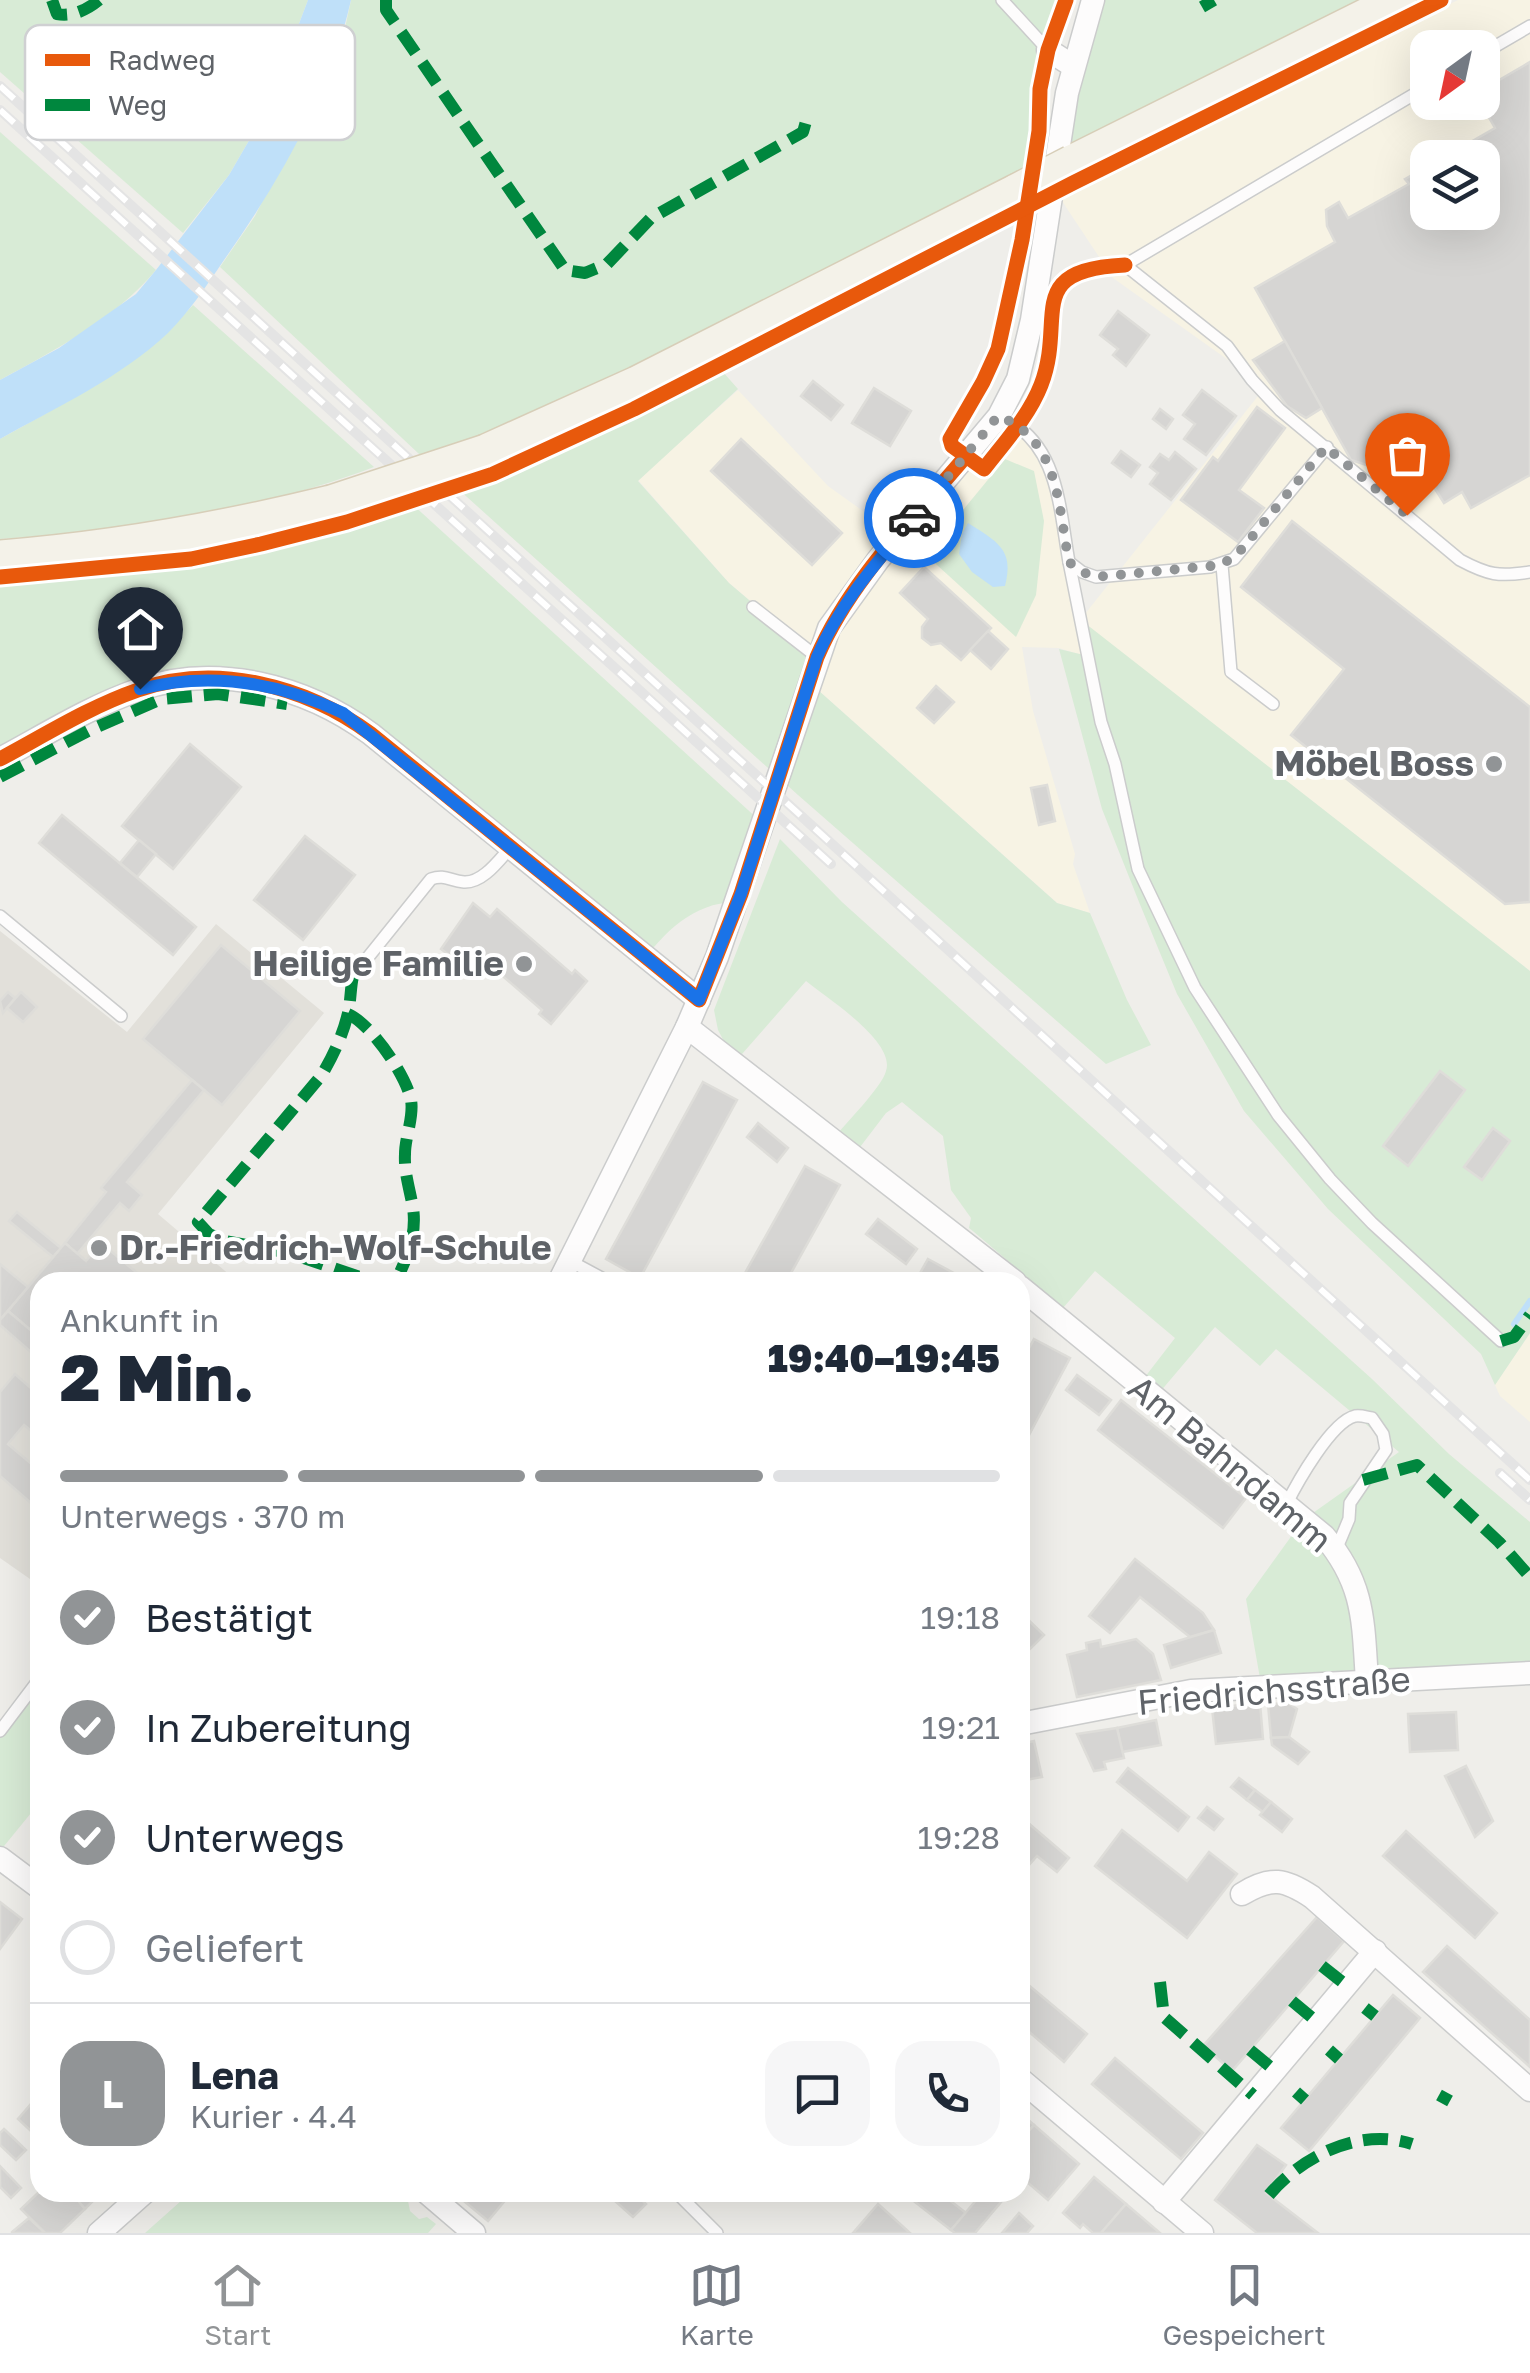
<!DOCTYPE html>
<html lang="de">
<meta charset="utf-8">
<style>
:root{--surface:#fff;--page:#f6f6f7;--text:#1f2937;--muted:#747a83;--line:#e0e1e3;--accent:#919496}
body{margin:0;font-family:"Golos Text",sans-serif;background:var(--page);color:var(--text);height:100vh;display:flex;flex-direction:column;font-size:38px;white-space:nowrap}
*{box-sizing:border-box;margin:0}
p{font-size:32px;color:var(--muted)}
.icon{flex:none;width:55px;height:55px;fill:none;stroke:currentColor;stroke-width:2;stroke-linecap:round;stroke-linejoin:round}
.map{position:relative;flex:1;overflow:hidden}
.sheet{position:absolute;left:30px;top:1272px;width:1000px;height:930px;display:flex;flex-direction:column;background:var(--surface);border-radius:30px;box-shadow:0 10px 40px #0002}
.sheet>*{flex:none}
.needle{width:65px;rotate:213deg}
.fabs{position:absolute;left:1410px;top:30px;display:grid;gap:20px}
.fabs a{display:grid;place-items:center;width:90px;height:90px;border-radius:20px;background:var(--surface);box-shadow:0 10px 40px #0002;font-size:50px}
.pin{position:absolute;display:grid;place-items:center;width:85px;height:85px;color:#fff;margin:-102px -42px;border-radius:50% 50% 50% 0;rotate:-45deg;box-shadow:0 0 10px #0007}
.pin .icon{rotate:45deg}
.courier{position:absolute;display:grid;place-items:center;width:100px;height:100px;margin:-50px;border:8px solid #1a73e8;border-radius:50%;background:#fff;color:#222;box-shadow:0 2px 12px #0007}
.summary em{font-style:normal;font-weight:800}
.summary div{display:flex;flex-direction:column-reverse}
.summary{display:flex;align-items:center;justify-content:space-between;height:170px;padding:0 30px}
h1{font-size:65px;font-weight:800;line-height:75px}
.bar{display:grid;grid-template-columns:repeat(4,1fr);gap:15px 10px;align-content:center;height:120px;padding:0 30px}
.bar i{height:12px;border-radius:8px;background:var(--line)}
.bar .active{background:var(--accent)}
.bar p{grid-column:span 4}
.line{display:flex;align-items:center;gap:25px;padding:0 30px;border-top:2px solid var(--line)}
.line div{flex:1}
.round{display:grid;place-items:center;flex:none;width:105px;height:105px;border-radius:30px;background:var(--page)}
ol{padding:0 30px;list-style:none}
li{display:flex;align-items:center;gap:30px;height:110px}
li p{margin-inline-start:auto}
li .icon{padding:10px;border-radius:50%;background:var(--accent);color:#fff;stroke-width:4}
li:last-child{color:var(--muted)}
li i{width:55px;height:55px;border:5px solid var(--line);border-radius:50%}
.dock{display:flex;justify-content:space-around;align-items:center;height:140px;border-top:2px solid var(--line);background:var(--surface);font-size:28px;color:var(--muted)}
.dock a{display:grid;justify-items:center;gap:5px}
.dock .active{color:var(--accent)}
.map>svg:first-child{display:block}
.commercial{fill:#f7f3e4;fill-rule:evenodd}
.education{fill:#e2e0da}
.green{fill:#d8ebd6}
.water{fill:#bfe0f9}
.lines{fill:none;stroke-linecap:round;stroke-linejoin:round}
.stream{stroke:#bfe0f9;stroke-width:6}
.building{fill:#d6d5d3;stroke:#deddd9;stroke-width:2.5}
.lane-casing{stroke:#cbcccc;stroke-width:14}
.street-casing{stroke:#cbcccc;stroke-width:25}
.primary-casing{stroke:#d7ceb8;stroke-width:38}
.lane{stroke:#fdfcfc;stroke-width:11}
.street{stroke:#fdfcfc;stroke-width:22}
.primary{stroke:#f4f2e9;stroke-width:35}
.rail-casing{stroke:#e4e4e4;stroke-width:10}
.rail{stroke:#fff;stroke-width:6;stroke-dasharray:19;stroke-linecap:butt}
.primary-bridge-casing{stroke:#d7ceb8;stroke-width:38;stroke-linecap:butt}
.primary-bridge{stroke:#f4f2e9;stroke-width:35}
.quiet{stroke:#00873e;stroke-width:12;stroke-dasharray:25 12;stroke-linecap:butt}
.cycleway-casing{stroke:#fff;stroke-width:21}
.cycleway{stroke:#e8590c;stroke-width:15}
.done{stroke:#919496;stroke-width:10;stroke-dasharray:0 18}
.route{stroke:#1a73e8;stroke-width:12}
.poi-dot{fill:#919496;stroke:#fff;stroke-width:4}
.labels{text-anchor:middle;stroke-width:8;stroke-linejoin:round;paint-order:stroke}
.poi-label{font-size:35px;font-weight:bold;fill:#5f6368;stroke:#fff;text-anchor:end}
.street-label{font-size:35px;fill:#5f6368;stroke:#fff}
.key{fill:#fff;stroke:#cfd0d2;stroke-width:2.5}
.key-label{font-size:28px;fill:#5f6368}
</style>
<div class="map">
<svg width="1530" height="2233" viewBox="0 0 1530 2233">
<rect width="100%" height="100%" fill="#efeeea"/>
<g class="commercial">
<path d="M1458,0H1530V971L1081,621L1088,657L1059,648L1022,647L1033,711L1075,854L1073,864L1090,913L1057,903L809,682L817,657L729,583L638,480L738,390L828,486L898,536L998,416L1045,457L1081,619L1258,396L1238,367L1113,278L1060,198ZM1428,48H1482V102H1428ZM1428,158H1482V212H1428ZM964,512L1016,636L927,555Z"/>
<polygon points="1530,1333 1530,1422 1500,1396 1495,1385"/>
</g>
<polygon class="education" points="216,924 324,1013 158,1214 238,1282 40,1282 40,1586 0,1558 0,931 127,1032"/>
<g class="green">
<polygon points="0,0 308,0 265,113 229,175 183,233 0,72"/>
<polygon points="351,0 1065,0 1048,51 1040,89 1039,131 1031,179 435,469 220,267 255,216 342,42"/>
<polygon points="1094,0 1360,0 1058,154"/>
<path d="M0,132L156,270C115,319 55,350 0,380Z"/>
<path d="M193,305L374,467C255,512 126,530 0,539V439C70,400 139,364 193,305Z"/>
<polygon points="723,372 738,389 638,481 729,583 816,657 809,682 1057,903 1090,913 1127,1000 1151,1045 1106,1064 798,795 457,488 493,475"/>
<polygon points="1005,459 1034,471 1044,521 1036,595 1016,637 926,555"/>
<path d="M411,503L759,820L735,902C693,903 664,932 640,965L396,762L313,705L203,678L0,747V580L191,560L348,523Z"/>
<polygon points="1081,620 1530,971 1530,1333 1495,1385 1481,1354 1328,1209 1244,1111 1177,994 1139,902 1102,809 1059,649 1088,656"/>
<path d="M780,839L842,902L1372,1379L1449,1454L1530,1522V1672L1368,1681L1335,1551L1366,1681L1261,1684L1246,1599L1303,1520L1399,1452L1276,1349L1260,1366L1215,1327L1154,1399L1138,1386L1175,1338L1095,1271L1063,1308L974,1232L969,1228L971,1218L951,1190L943,1136L902,1102L886,1113L854,1155L833,1139C845,1124 882,1087 886,1071C896,1042 827,998 806,981L735,1062L718,1030L714,1010Z"/>
<polygon points="40,1680 40,1802 0,1851 0,1732"/>
<polygon points="191,2192 398,2193 408,2201 410,2211 419,2219 427,2217 436,2224 428,2233 145,2233"/>
</g>
<g class="water">
<path d="M308,0H351C330,94 279,182 224,260C207,285 190,311 168,333C120,378 57,407 0,439V380L59,348L136,294L156,270L229,175L265,113Z"/>
<path d="M968,523C996,541 1015,549 1005,586L993,587L972,572L959,554L962,534Z"/>
</g>
<g class="lines">
<polyline class="stream" points="1514,1324 1530,1301"/>
</g>
<g class="building">
<polygon points="1530,62 1530,475 1471,508 1462,492 1444,503 1432,484 1417,493 1406,478 1351,460 1255,288 1335,242 1327,226 1326,210 1339,202 1348,218 1409,184 1405,179 1428,166 1428,212 1482,212 1482,158 1443,158 1495,128 1480,102 1482,90"/>
<polygon points="1118,311 1149,335 1126,366 1113,355 1118,349 1100,335"/>
<polygon points="1285,341 1322,408 1306,418 1287,406 1253,360"/>
<polygon points="813,381 843,405 831,420 801,396"/>
<polygon points="874,388 911,411 890,446 852,423"/>
<polygon points="1202,390 1236,416 1206,455 1184,439 1195,424 1183,415"/>
<polygon points="1257,407 1285,428 1239,490 1264,508 1238,542 1181,500 1213,457 1218,461"/>
<polygon points="1160,409 1173,419 1166,429 1153,419"/>
<polygon points="741,439 842,533 812,565 711,471"/>
<polygon points="1121,451 1140,465 1131,477 1112,463"/>
<polygon points="1175,452 1196,469 1171,500 1150,484 1158,473 1150,467 1160,454 1169,460"/>
<polygon points="1292,521 1530,707 1530,902 1505,904 1291,735 1344,669 1241,587"/>
<polygon points="924,567 991,628 961,660 941,643 931,645 922,638 922,627 928,619 900,593"/>
<polygon points="988,631 1008,649 991,669 970,650"/>
<polygon points="936,686 954,702 934,723 917,708"/>
<polygon points="190,744 241,787 173,869 122,826"/>
<polygon points="1047,785 1055,821 1039,825 1031,788"/>
<polygon points="62,815 196,927 173,955 39,843"/>
<polygon points="305,836 355,875 303,940 254,900"/>
<polygon points="139,840 156,854 137,877 120,863"/>
<polygon points="473,903 490,917 497,909 572,974 575,970 587,981 551,1024 539,1014 542,1010 470,948 454,959 441,949"/>
<polygon points="221,945 300,1011 222,1105 143,1039"/>
<polygon points="8,992 15,998 3,1013 0,1001"/>
<polygon points="21,992 37,1007 23,1022 7,1008"/>
<polygon points="1440,1071 1465,1090 1408,1166 1383,1146"/>
<polygon points="192,1080 204,1090 127,1182 142,1195 129,1211 120,1203 77,1254 65,1243 106,1192 101,1188"/>
<polygon points="703,1082 737,1100 640,1278 606,1259"/>
<polygon points="758,1123 788,1148 777,1162 747,1137"/>
<polygon points="1493,1128 1510,1141 1482,1180 1464,1167"/>
<polygon points="805,1166 840,1185 786,1282 740,1282"/>
<polygon points="17,1212 61,1248 53,1257 9,1221"/>
<polygon points="878,1219 917,1249 906,1264 866,1234"/>
<polygon points="65,1243 86,1261 101,1243 148,1282 40,1282 40,1338 8,1311"/>
<polygon points="928,1259 963,1278 961,1282 915,1282"/>
<polygon points="0,1264 28,1287 0,1320"/>
<polygon points="8,1311 40,1338 40,1360 0,1325 0,1320"/>
<polygon points="1034,1339 1070,1358 1020,1452 1020,1365"/>
<polygon points="15,1374 40,1396 40,1438 24,1425 8,1444 34,1466 40,1459 40,1511 0,1476 0,1392"/>
<polygon points="1077,1375 1111,1400 1099,1415 1066,1390"/>
<polygon points="1121,1400 1246,1498 1223,1528 1098,1430"/>
<polygon points="1135,1559 1203,1613 1214,1630 1190,1637 1140,1597 1110,1633 1089,1616"/>
<polygon points="1020,1612 1044,1635 1030,1649 1020,1648"/>
<polygon points="1214,1630 1221,1653 1171,1668 1164,1645"/>
<polygon points="1136,1639 1153,1654 1161,1680 1077,1697 1067,1655 1087,1650 1086,1643 1100,1640 1101,1647"/>
<polygon points="1260,1703 1263,1739 1216,1744 1212,1708"/>
<polygon points="1288,1703 1297,1709 1289,1737 1271,1738 1268,1704"/>
<polygon points="1456,1712 1458,1750 1410,1752 1408,1714"/>
<polygon points="1156,1720 1161,1745 1122,1752 1117,1728"/>
<polygon points="1117,1728 1124,1758 1104,1762 1106,1769 1094,1771 1077,1734"/>
<polygon points="1289,1737 1309,1752 1298,1764 1272,1745 1271,1738"/>
<polygon points="1034,1741 1042,1777 1020,1781 1020,1744"/>
<polygon points="1466,1766 1493,1821 1475,1837 1445,1776"/>
<polygon points="1128,1768 1189,1817 1178,1831 1117,1782"/>
<polygon points="1239,1778 1255,1790 1247,1800 1231,1787"/>
<polygon points="1255,1790 1271,1802 1263,1812 1247,1800"/>
<polygon points="1271,1802 1292,1819 1282,1832 1260,1815"/>
<polygon points="1207,1807 1223,1819 1214,1830 1198,1818"/>
<polygon points="1020,1816 1069,1858 1057,1872 1037,1856 1020,1875"/>
<polygon points="1122,1830 1187,1881 1209,1852 1237,1874 1187,1938 1095,1866"/>
<polygon points="1406,1831 1497,1913 1475,1938 1383,1856"/>
<polygon points="0,1902 22,1919 0,1949"/>
<polygon points="1317,1917 1344,1941 1232,2071 1203,2046"/>
<polygon points="1447,1946 1530,2020 1530,2067 1423,1972"/>
<polygon points="1020,1978 1087,2034 1064,2062 1020,2024"/>
<polygon points="1393,1995 1420,2018 1309,2151 1281,2128"/>
<polygon points="1115,2058 1203,2133 1181,2159 1092,2084"/>
<polygon points="30,2105 40,2114 40,2123 32,2132 18,2119"/>
<polygon points="1020,2113 1034,2125 1020,2141"/>
<polygon points="1034,2125 1079,2164 1048,2200 1020,2176 1020,2141"/>
<polygon points="4,2129 26,2150 16,2160 0,2145 0,2133"/>
<polygon points="1257,2145 1286,2165 1266,2193 1318,2233 1257,2233 1215,2200"/>
<polygon points="0,2166 21,2188 11,2198 0,2187"/>
<polygon points="1094,2177 1126,2204 1101,2233 1093,2233 1083,2224 1080,2228 1063,2213"/>
<polygon points="40,2191 71,2192 85,2209 60,2233 45,2233 21,2209"/>
<polygon points="71,2192 102,2192 85,2209"/>
<polygon points="453,2192 512,2192 488,2221"/>
<polygon points="605,2192 633,2192 646,2204 633,2217"/>
<polygon points="908,2192 939,2192 966,2213 951,2230 906,2195"/>
<polygon points="983,2192 1001,2202 975,2233 955,2233 951,2230"/>
<polygon points="878,2204 910,2233 853,2233"/>
<polygon points="1126,2204 1160,2233 1101,2233"/>
<polygon points="1019,2213 1033,2226 1027,2233 1002,2233"/>
<polygon points="29,2218 45,2233 12,2233 12,2232"/>
</g>
<g class="lines">
<defs>
<g id="lane">
<polyline points="1002,0 1048,50"/>
<polyline points="1482,54 1530,26"/>
<path d="M1428,86L1125,265L1227,346L1252,380L1280,410L1460,560C1488,575 1499,577 1530,572"/>
<path d="M999,416C1059,441 1059,507 1069,562L1082,572L1096,577L1210,567L1234,559L1327,447"/>
<polyline points="1069,562 1101,722 1115,764 1138,869 1195,988 1278,1115 1330,1179 1372,1223 1501,1341"/>
<polyline points="1222,565 1231,672 1273,704"/>
<polyline points="753,607 817,657"/>
<polyline points="0,916 121,1016"/>
<path d="M353,976L431,879C445,874 450,881 464,882C483,883 499,860 511,847"/>
<polyline points="570,1261 609,1282"/>
<path d="M1286,1505C1297,1483 1331,1422 1355,1416C1361,1415 1366,1417 1372,1418L1383,1434L1386,1450L1350,1503L1349,1519L1336,1550"/>
<polyline points="0,1731 40,1678"/>
<polyline points="676,2192 717,2233"/>
</g>
<g id="street">
<polyline points="1048,50 1073,66"/>
<path d="M0,759C45,735 89,707 138,690C216,662 306,686 371,734L699,1000"/>
<polyline points="687,1027 1015,1282"/>
<polyline points="559,1282 687,1027 717,957 829,628 878,560 999,416 1018,379 1032,320 1067,93 1093,0"/>
<path d="M1020,1287L1324,1536C1365,1584 1363,1622 1367,1681"/>
<polyline points="1020,1724 1191,1691 1530,1673"/>
<polyline points="0,1858 40,1888"/>
<path d="M1242,1894C1271,1876 1285,1879 1312,1897L1530,2090"/>
<polyline points="1020,2079 1202,2233"/>
<polyline points="426,2192 474,2233"/>
<polyline points="1164,2202 1375,1951"/>
<polyline points="99,2233 145,2192"/>
</g>
<g id="primary">
<polyline points="1072,163 1399,0"/>
<polyline points="486,452 637,384 1018,191"/>
<path d="M0,558C113,549 221,530 331,503"/>
</g>
</defs>
<use href="#lane" class="lane-casing"/>
<use href="#street" class="street-casing"/>
<use href="#primary" class="primary-casing"/>
<use href="#lane" class="lane"/>
<use href="#street" class="street"/>
<use href="#primary" class="primary"/>
<defs>
<g id="rail">
<polyline points="0,86 1530,1480"/>
<polyline points="0,110 831,864"/>
<polyline points="1500,1473 1530,1500"/>
</g>
</defs>
<use href="#rail" class="rail-casing"/>
<use href="#rail" class="rail"/>
<defs>
<g id="primary-bridge">
<polyline points="1018,191 1072,163"/>
<polyline points="331,503 486,452"/>
</g>
</defs>
<use href="#primary-bridge" class="primary-bridge-casing"/>
<use href="#primary-bridge" class="primary-bridge"/>
<g class="quiet">
<path d="M52,0L57,14C72,17 87,10 99,0"/>
<polyline points="386,0 386,10 565,270 585,273 607,264 651,218 803,132 808,114"/>
<polyline points="1202,7 1214,0"/>
<polyline points="0,777 90,730 161,699 218,694 287,704"/>
<path d="M353,976C350,990 351,1003 347,1017C342,1037 332,1058 321,1076L198,1222L209,1234L225,1241L289,1253L375,1282"/>
<path d="M348,1014C371,1024 406,1075 411,1100C414,1117 405,1137 405,1154C404,1173 410,1190 413,1208C417,1234 407,1260 395,1282"/>
<polyline points="1501,1341 1514,1337 1530,1315"/>
<polyline points="1363,1480 1417,1465 1499,1542 1530,1577"/>
<polyline points="1322,1966 1346,1985"/>
<polyline points="1160,1982 1164,2017 1253,2095"/>
<polyline points="1292,2001 1316,2021"/>
<polyline points="1365,2008 1375,2016"/>
<polyline points="1250,2050 1274,2070"/>
<polyline points="1329,2050 1339,2059"/>
<polyline points="1296,2092 1305,2100"/>
<polyline points="1439,2095 1450,2101"/>
<path d="M1269,2195C1303,2155 1361,2127 1412,2144"/>
</g>
<defs>
<g id="cycleway">
<path d="M1066,0L1048,50L1040,89L1039,131L1022,240L998,349L983,382L950,439L952,446L984,469C1004,443 1029,416 1041,385C1067,318 1021,270 1125,265"/>
<polyline points="0,577 191,559 261,544 347,522 493,474 634,409 1073,183 1441,0"/>
<path d="M0,759C45,735 89,707 138,690C216,662 306,686 371,734L699,1000L741,894L817,657C850,580 913,519 966,456"/>
</g>
</defs>
<use href="#cycleway" class="cycleway-casing"/>
<use href="#cycleway" class="cycleway"/>
</g>
<g class="lines">
<path class="done" d="M914,518L998,416C1060,439 1058,508 1069,562L1082,572L1096,577L1222,565L1242,549L1326,447L1407,515"/>
<path class="route" d="M140,689C211,671 278,682 343,713L699,1000L741,894L817,657C840,603 877,562 914,518"/>
</g>
<g class="poi-dot">
<circle cx="1494" cy="764" r="10"/>
<circle cx="524" cy="964" r="10"/>
<circle cx="99" cy="1248" r="10"/>
</g>
<g class="labels">
<g class="poi-label">
<text x="1474" y="776">Möbel Boss</text>
<text x="504" y="976">Heilige Familie</text>
<text x="119" y="1260" text-anchor="start">Dr.-Friedrich-Wolf-Schule</text>
</g>
<g class="street-label">
<text transform="translate(1230 1464) rotate(40)" y="12">Am Bahndamm</text>
<text transform="translate(1274 1691) rotate(-5)" y="12">Friedrichsstraße</text>
</g>
</g>
<rect x="25" y="25" width="330" height="115" rx="15" class="key"/>
<rect x="45" y="54" width="45" height="12" fill="#e8590c"/>
<rect x="45" y="99" width="45" height="12" fill="#00873e"/>
<g class="key-label">
<text x="108" y="70">Radweg</text>
<text x="108" y="115">Weg</text>
</g>
</svg>
<div class="fabs">
<a><svg class="needle" viewBox="-14 -14 28 28"><path d="M0-13l5 13h-10z" fill="#e53935"/><path d="M0 13l5-13h-10z" fill="#747a83"/></svg></a>
<a><svg class="icon" aria-label="layers" viewBox="0 0 24 24"><path d="M12 4l9 5-9 5-9-5zM3 14l9 5 9-5"/></svg></a>
</div>
<div class="pin" style="left:1407px;top:515px;background:#ea580c"><svg class="icon" aria-label="bag" viewBox="0 0 24 24"><path d="M5 8h14l-1 12H6zM9 8a3 3 0 0 1 6 0"/></svg></div>
<div class="pin" style="left:140px;top:689px;background:#1f2937"><svg class="icon" aria-label="home" viewBox="0 0 24 24"><path d="M3 11l9-7 9 7M6 9v11h12V9"/></svg></div>
<div class="courier" style="left:914px;top:518px"><svg class="icon" aria-label="car" viewBox="0 0 24 24"><path d="M5 17H2v-5l4-1 3-4h7l3 4 3 1v5h-3M9 17h6M6 11h13"/><circle cx="7" cy="17" r="2"/><circle cx="17" cy="17" r="2"/></svg></div>
<section class="sheet">
<div class="summary"><div><h1>2 Min.</h1><p>Ankunft in</p></div><em>19:40–19:45</em></div>
<div class="bar"><i class="active"></i><i class="active"></i><i class="active"></i><i></i><p>Unterwegs · 370 m</p></div>
<ol>
<li><svg class="icon" aria-label="check" viewBox="0 0 24 24"><path d="M5 12l5 5 9-10"/></svg>Bestätigt<p>19:18</p></li>
<li><svg class="icon" aria-label="check" viewBox="0 0 24 24"><path d="M5 12l5 5 9-10"/></svg>In Zubereitung<p>19:21</p></li>
<li><svg class="icon" aria-label="check" viewBox="0 0 24 24"><path d="M5 12l5 5 9-10"/></svg>Unterwegs<p>19:28</p></li>
<li><i></i>Geliefert</li>
</ol>
<div class="line" style="height:180px"><b class="round" style="background:var(--accent);color:#fff">L</b><div><b>Lena</b><p>Kurier · 4.4</p></div><a class="round"><svg class="icon" aria-label="chat" viewBox="0 0 24 24"><path d="M4 5h16v11H9l-5 4z"/></svg></a><a class="round"><svg class="icon" aria-label="phone" viewBox="0 0 24 24"><path d="M5 4h4l2 5-3 2q2 4 5 5l2-3 5 2v4C11 20 4 13 5 4z"/></svg></a></div>
</section>
</div>
<nav class="dock">
<a class="active"><svg class="icon" aria-label="home" viewBox="0 0 24 24"><path d="M3 11l9-7 9 7M6 9v11h12V9"/></svg>Start</a>
<a><svg class="icon" aria-label="map" viewBox="0 0 24 24"><path d="M3 6l6-2 6 2 6-2v14l-6 2-6-2-6 2zM9 4v14M15 6v14"/></svg>Karte</a>
<a><svg class="icon" aria-label="saved" viewBox="0 0 24 24"><path d="M7 4h10v16l-5-4-5 4z"/></svg>Gespeichert</a>
</nav>
